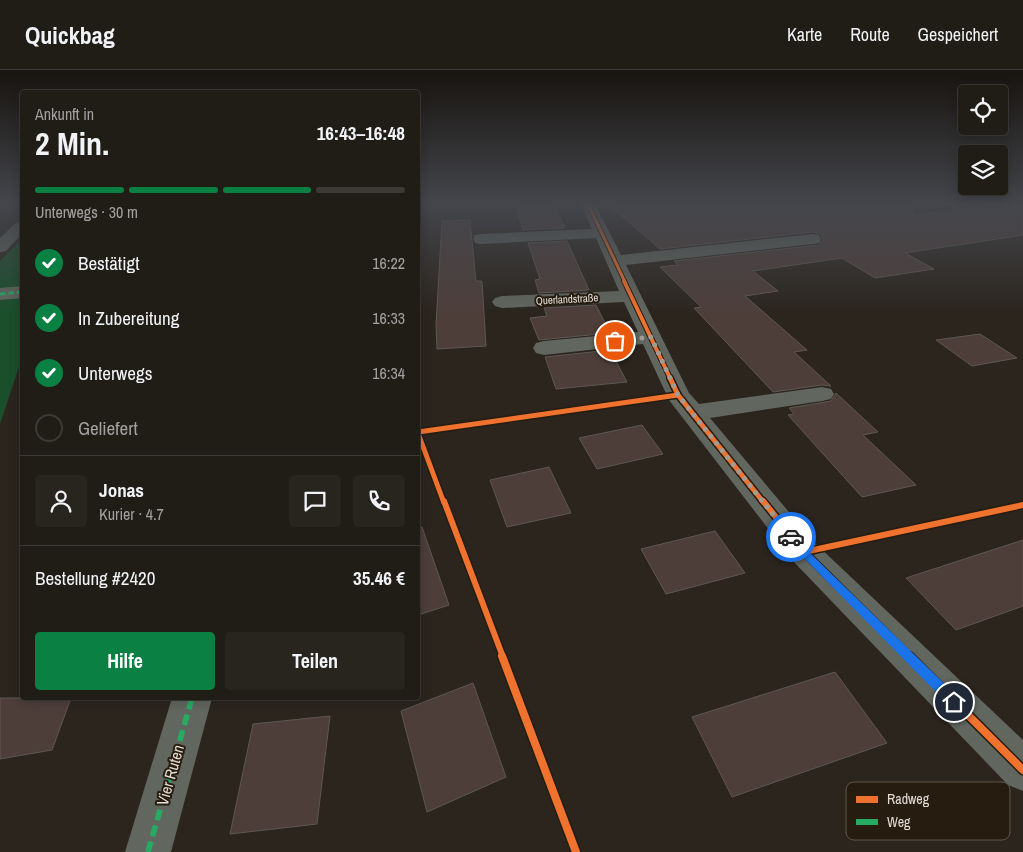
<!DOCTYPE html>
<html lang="de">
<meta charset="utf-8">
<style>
:root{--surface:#201c16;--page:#28251f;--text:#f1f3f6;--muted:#a2a1a1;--line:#3d3a35;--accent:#0b8043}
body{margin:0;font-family:"Archivo Narrow",sans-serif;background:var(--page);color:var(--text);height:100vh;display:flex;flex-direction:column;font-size:19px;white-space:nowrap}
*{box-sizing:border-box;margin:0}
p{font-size:16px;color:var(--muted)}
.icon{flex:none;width:28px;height:28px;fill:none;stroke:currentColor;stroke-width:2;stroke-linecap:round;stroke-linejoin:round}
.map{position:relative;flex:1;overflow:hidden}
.details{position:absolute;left:20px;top:20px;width:400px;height:610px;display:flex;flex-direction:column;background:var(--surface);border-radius:5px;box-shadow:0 2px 12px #0003,0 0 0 1px var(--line)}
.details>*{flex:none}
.buttons{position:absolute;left:958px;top:15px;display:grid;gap:10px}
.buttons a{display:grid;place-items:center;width:50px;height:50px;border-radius:5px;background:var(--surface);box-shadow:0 2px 12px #0003,0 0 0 1px var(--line);font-size:25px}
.pin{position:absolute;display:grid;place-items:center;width:42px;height:42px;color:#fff;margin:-21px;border:2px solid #fff;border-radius:50%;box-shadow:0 1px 5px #0007}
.courier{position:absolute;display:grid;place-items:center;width:50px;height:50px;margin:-25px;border:4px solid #1a73e8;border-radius:50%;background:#fff;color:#222;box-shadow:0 1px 6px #0007}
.head em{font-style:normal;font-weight:700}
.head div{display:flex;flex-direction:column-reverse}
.head{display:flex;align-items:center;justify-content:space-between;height:85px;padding:0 15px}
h1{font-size:32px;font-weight:700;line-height:38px}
.bar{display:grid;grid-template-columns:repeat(4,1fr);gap:8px 5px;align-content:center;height:60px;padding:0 15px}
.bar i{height:6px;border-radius:4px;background:var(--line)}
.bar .on{background:var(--accent)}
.bar p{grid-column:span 4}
.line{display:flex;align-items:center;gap:12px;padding:0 15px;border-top:1px solid var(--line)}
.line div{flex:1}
.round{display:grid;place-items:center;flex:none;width:52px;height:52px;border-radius:5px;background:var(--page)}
ol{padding:0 15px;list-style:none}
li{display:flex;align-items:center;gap:15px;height:55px}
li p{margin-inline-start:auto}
li .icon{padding:5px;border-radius:50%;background:var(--accent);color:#fff;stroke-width:4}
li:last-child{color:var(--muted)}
li i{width:28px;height:28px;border:2px solid var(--line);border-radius:50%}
.action{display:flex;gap:10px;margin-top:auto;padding:10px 15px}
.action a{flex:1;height:58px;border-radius:5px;background:var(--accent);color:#fff;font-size:20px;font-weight:700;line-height:58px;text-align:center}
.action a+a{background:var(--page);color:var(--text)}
header{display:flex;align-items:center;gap:30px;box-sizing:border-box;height:70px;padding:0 25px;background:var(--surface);border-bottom:1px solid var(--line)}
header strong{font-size:24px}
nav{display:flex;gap:28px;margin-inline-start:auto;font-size:18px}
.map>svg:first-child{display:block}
.green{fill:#1b4f2c}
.building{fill:#4d3e3a;stroke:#5e5753}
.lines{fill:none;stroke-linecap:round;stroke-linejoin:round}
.minor{fill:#61665e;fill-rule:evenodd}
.quiet-far1{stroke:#26ab63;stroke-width:3;stroke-dasharray:5.5 3;stroke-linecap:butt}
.quiet{stroke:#26ab63;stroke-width:5.5;stroke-dasharray:11 5.5;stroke-linecap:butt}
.cycleway-far4-casing{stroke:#271c10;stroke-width:5}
.cycleway-far3-casing{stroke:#271c10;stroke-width:6}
.cycleway-far2-casing{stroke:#271c10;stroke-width:8}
.cycleway-far1-casing{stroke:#271c10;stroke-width:9}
.cycleway-casing{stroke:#271c10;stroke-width:11}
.cycleway-far4{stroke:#ef722f;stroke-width:3}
.cycleway-far3{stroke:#ef722f;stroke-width:4}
.cycleway-far2{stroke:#ef722f;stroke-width:5}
.cycleway-far1{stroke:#ef722f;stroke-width:6}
.cycleway{stroke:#ef722f;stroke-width:8}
.route{fill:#1a73e8}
.done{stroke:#a39c94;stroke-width:5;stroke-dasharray:0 9}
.labels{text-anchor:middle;stroke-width:4;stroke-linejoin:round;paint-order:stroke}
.far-street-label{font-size:11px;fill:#e3dcd4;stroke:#271c10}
.near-street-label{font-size:16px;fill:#e3dcd4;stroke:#271c10}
.key{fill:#271c10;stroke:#5f564b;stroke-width:1}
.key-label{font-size:14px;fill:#e3dcd4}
</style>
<header>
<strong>Quickbag</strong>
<nav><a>Karte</a><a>Route</a><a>Gespeichert</a></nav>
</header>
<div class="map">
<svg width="1023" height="782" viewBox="0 0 1023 782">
<rect width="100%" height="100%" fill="#2b251e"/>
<g class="green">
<polygon points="22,169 22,218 0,219 0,191"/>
<polygon points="22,225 20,294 0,354 0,230"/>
</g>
<g class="building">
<polygon points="516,134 554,134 565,158 523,160"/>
<polygon points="608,134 912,134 913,145 996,134 1023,134 1023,165 905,183 934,199 875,208 842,188 753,201 778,221 745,226 807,280 794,282 831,316 822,315 773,322 694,238 701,237 660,197 678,195 674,191 819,175 823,170 821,164 813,162 660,179"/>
<polygon points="470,150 476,211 482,211 486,276 437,279 436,255 442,151"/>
<polygon points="567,171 589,220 539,223 535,210 540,209 528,173"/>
<polygon points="596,235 610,263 539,270 530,248 547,246 544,238"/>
<polygon points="980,264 1017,288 972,296 936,270"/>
<polygon points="610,280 627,312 556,319 545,287"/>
<polygon points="836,323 878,362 863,365 916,415 862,427 788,345 794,344 789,338 831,331"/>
<polygon points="642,355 663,384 597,399 579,368"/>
<polygon points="549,397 571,443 507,457 490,410"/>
<polygon points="422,457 449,535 418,545 418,458"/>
<polygon points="715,461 745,503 666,524 641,479"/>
<polygon points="1023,470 1023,536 956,560 906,508"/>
<polygon points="835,602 887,673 732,727 692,647"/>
<polygon points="473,613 506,707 427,742 401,641"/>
<polygon points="0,628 71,628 52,680 0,689"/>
<polygon points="330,646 317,754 230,764 253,654"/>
</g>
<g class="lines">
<g class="minor">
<polygon points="581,134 595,134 621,185 813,164 819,165 821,169 819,173 813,174 626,195 689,323 699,334 822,317 831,319 834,324 831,329 822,331 710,348 815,473 1023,670 1023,721 1008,715 793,491 669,330 643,274 544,285 536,283 533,278 536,273 544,271 638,262 624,232 502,238 495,236 492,232 495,228 502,226 619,221 596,168 481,174 475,173 473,169 475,165 481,164 592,159"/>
<polygon points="22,151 22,164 6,181 0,182 0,168 16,153"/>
<polygon points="22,216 22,228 0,230 0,218"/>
<polygon points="172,628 212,628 171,782 125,782"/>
</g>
<polyline class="quiet-far1" points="0,224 22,222"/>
<polyline class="quiet" points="148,782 192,628"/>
<defs>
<polyline id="cycleway-far4" points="588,134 625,212"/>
<polyline id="cycleway-far3" points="624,211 671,310"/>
<g id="cycleway-far2">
<polyline points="670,308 678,325 764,433"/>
<polyline points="418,362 678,325"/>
<polyline points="418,363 444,433"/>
</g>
<g id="cycleway-far1">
<polyline points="444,431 503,587"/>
<polyline points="763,431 804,482 910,587"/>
<polyline points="804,482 1023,435"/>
</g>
<g id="cycleway">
<polyline points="502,586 576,782"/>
<polyline points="909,586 1023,700"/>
</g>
</defs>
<use href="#cycleway-far4" class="cycleway-far4-casing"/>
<use href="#cycleway-far3" class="cycleway-far3-casing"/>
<use href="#cycleway-far2" class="cycleway-far2-casing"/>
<use href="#cycleway-far1" class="cycleway-far1-casing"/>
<use href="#cycleway" class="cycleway-casing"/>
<use href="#cycleway-far4" class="cycleway-far4"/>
<use href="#cycleway-far3" class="cycleway-far3"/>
<use href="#cycleway-far2" class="cycleway-far2"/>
<use href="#cycleway-far1" class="cycleway-far1"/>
<use href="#cycleway" class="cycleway"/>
</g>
<linearGradient id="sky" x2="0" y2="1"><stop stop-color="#181410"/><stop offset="0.55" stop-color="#44464c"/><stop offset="1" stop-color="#44464c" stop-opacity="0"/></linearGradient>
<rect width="1023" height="243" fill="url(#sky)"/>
<polygon class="route" points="791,463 795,464 807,480 959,628 960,632 959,636 954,638 950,636 801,485 787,467"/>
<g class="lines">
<polyline class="done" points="615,271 651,267 678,325 791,467"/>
</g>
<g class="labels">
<g class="far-street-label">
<text transform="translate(567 229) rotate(-3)" y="4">Querlandstraße</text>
</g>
<g class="near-street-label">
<text transform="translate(170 705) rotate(-74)" y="6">Vier Ruten</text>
</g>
</g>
<rect x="846" y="712" width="164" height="58" rx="8" class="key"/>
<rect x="856" y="726" width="22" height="7" fill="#ef722f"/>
<rect x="856" y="749" width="22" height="6" fill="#26ab63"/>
<g class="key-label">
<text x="887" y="734">Radweg</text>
<text x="887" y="757">Weg</text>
</g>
</svg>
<div class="buttons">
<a><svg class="icon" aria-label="locate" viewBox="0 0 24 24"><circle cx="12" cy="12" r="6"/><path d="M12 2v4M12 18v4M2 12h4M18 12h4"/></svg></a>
<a><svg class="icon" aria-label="layers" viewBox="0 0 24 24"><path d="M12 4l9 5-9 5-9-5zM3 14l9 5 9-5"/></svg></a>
</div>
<div class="pin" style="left:615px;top:271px;background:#ea580c"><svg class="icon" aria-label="bag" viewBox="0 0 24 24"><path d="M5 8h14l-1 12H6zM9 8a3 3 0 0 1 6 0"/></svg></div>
<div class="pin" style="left:954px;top:632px;background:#1f2937"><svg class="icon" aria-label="home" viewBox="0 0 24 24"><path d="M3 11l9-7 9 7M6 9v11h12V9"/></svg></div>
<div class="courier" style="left:791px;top:467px"><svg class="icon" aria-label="car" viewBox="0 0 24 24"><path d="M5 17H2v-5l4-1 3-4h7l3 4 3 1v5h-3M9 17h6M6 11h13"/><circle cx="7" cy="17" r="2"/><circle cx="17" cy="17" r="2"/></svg></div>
<section class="details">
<div class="head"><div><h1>2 Min.</h1><p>Ankunft in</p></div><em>16:43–16:48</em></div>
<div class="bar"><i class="on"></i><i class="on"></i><i class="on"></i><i></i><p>Unterwegs · 30 m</p></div>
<ol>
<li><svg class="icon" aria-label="check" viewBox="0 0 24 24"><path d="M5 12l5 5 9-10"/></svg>Bestätigt<p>16:22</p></li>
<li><svg class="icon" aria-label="check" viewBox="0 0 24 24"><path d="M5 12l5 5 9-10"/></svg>In Zubereitung<p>16:33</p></li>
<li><svg class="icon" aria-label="check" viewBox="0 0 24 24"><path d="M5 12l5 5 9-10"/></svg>Unterwegs<p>16:34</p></li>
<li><i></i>Geliefert</li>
</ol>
<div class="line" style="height:90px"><a class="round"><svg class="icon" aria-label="person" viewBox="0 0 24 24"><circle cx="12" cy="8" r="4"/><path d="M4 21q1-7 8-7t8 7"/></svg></a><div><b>Jonas</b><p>Kurier · 4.7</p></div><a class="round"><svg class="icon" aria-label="chat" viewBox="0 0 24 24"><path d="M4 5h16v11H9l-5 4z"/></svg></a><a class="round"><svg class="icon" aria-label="phone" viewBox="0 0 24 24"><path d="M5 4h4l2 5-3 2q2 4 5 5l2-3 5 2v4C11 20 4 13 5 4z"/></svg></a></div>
<div class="line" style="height:65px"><div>Bestellung #2420</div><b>35.46 €</b></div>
<div class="action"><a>Hilfe</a><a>Teilen</a></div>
</section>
</div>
